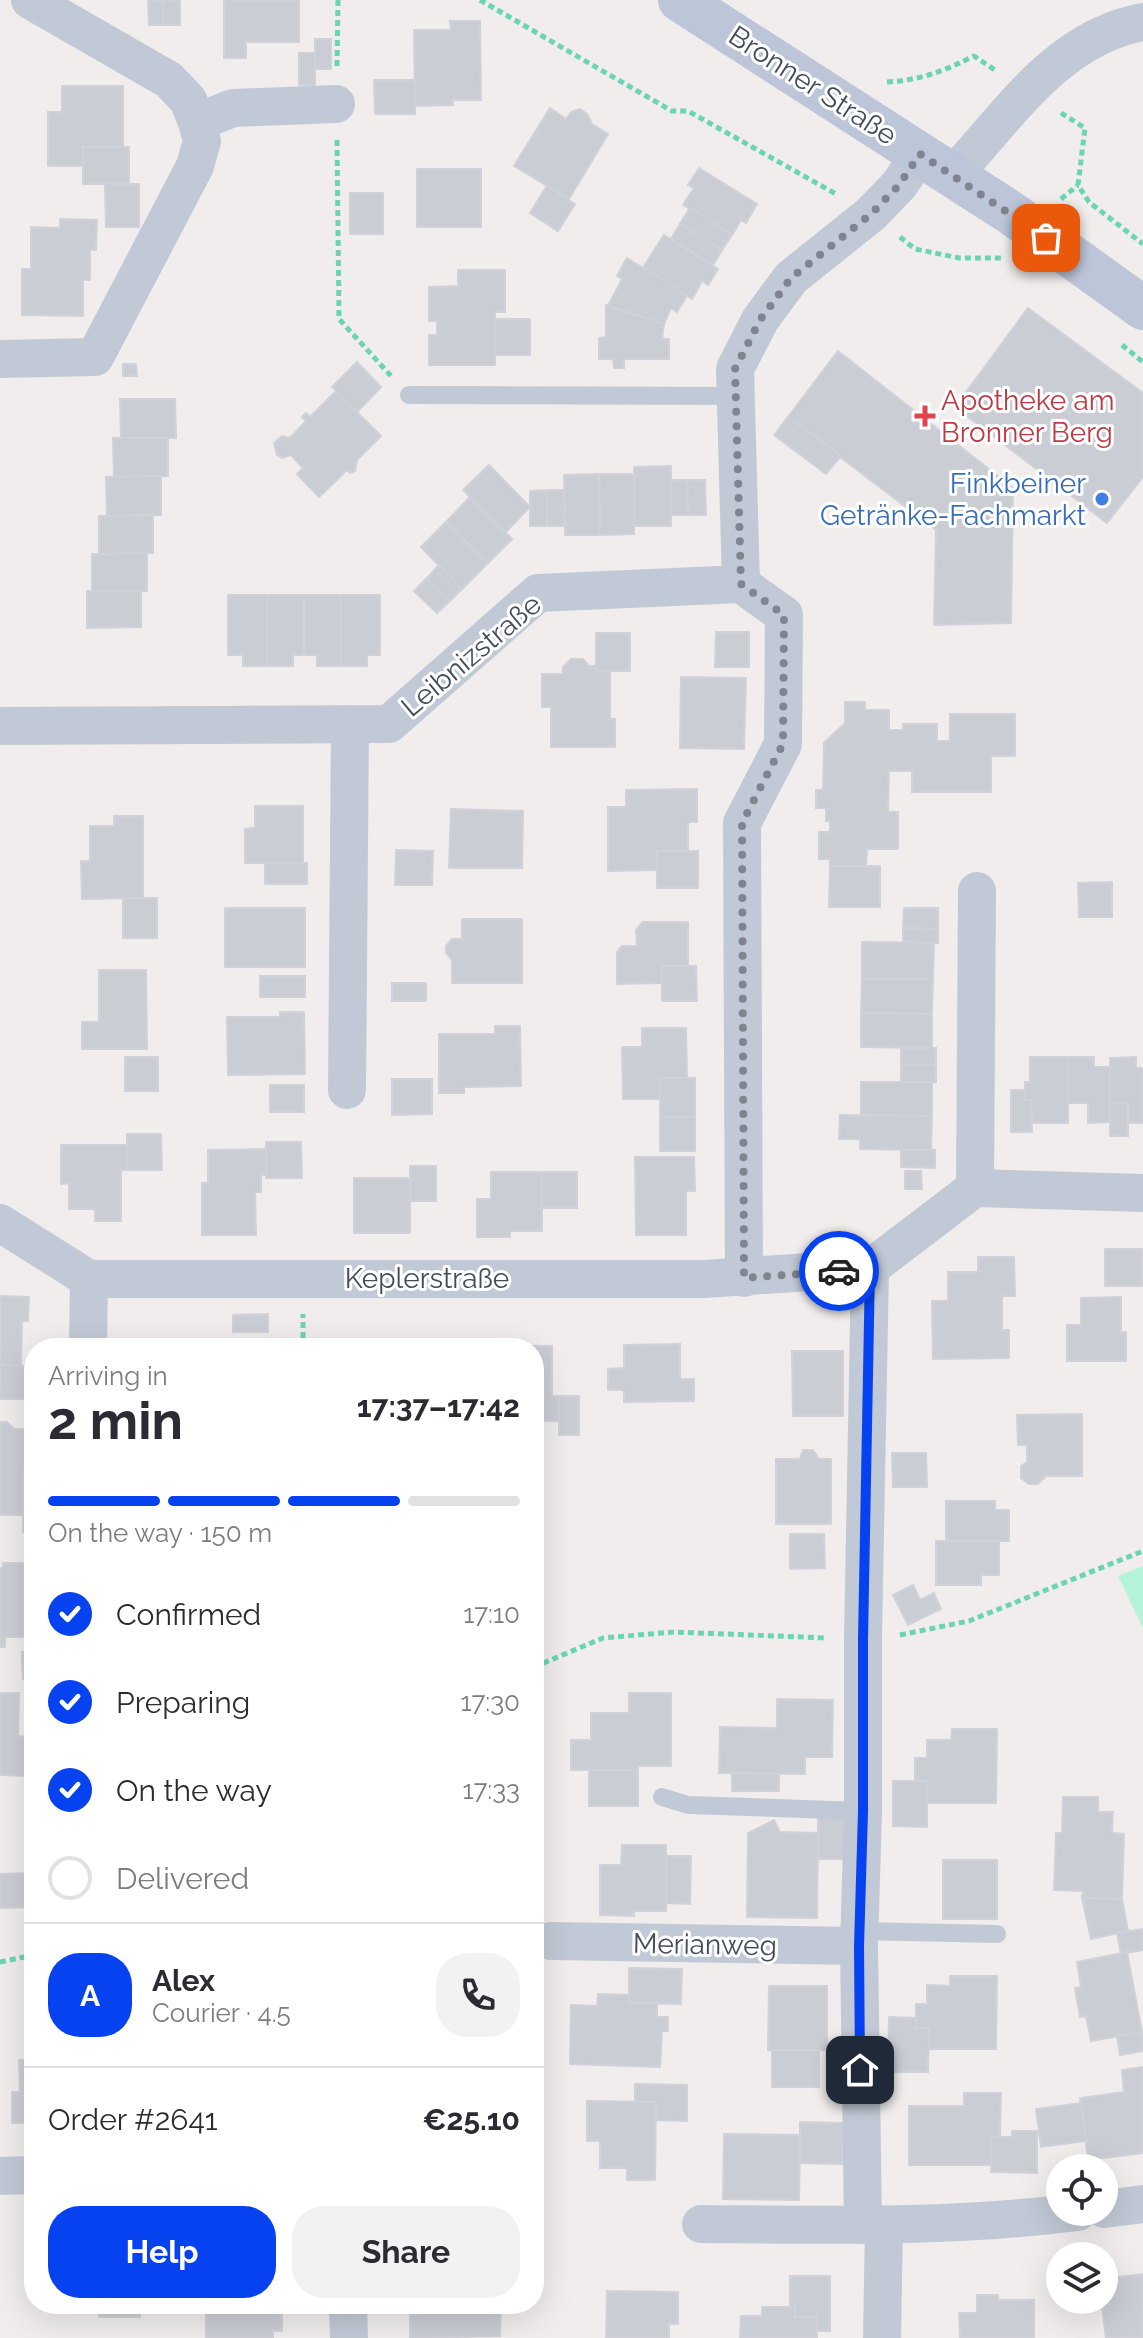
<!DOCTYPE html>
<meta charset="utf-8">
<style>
:root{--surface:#fff;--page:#f2f2f3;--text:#2b2b33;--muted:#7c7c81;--line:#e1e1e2;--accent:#0642f0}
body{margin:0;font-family:Raleway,sans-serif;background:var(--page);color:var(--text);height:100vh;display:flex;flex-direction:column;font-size:30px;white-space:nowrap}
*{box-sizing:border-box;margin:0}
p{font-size:26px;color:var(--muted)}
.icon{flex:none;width:44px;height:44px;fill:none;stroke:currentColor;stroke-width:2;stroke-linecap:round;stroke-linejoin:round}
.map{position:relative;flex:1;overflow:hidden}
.details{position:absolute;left:24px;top:1338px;width:520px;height:976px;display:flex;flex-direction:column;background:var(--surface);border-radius:32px;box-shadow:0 8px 32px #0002}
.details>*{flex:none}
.controls{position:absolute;left:1046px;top:2154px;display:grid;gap:16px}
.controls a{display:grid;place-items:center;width:72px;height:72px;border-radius:50%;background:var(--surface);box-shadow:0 8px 32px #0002;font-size:40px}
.pin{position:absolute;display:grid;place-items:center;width:68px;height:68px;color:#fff;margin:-34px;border-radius:16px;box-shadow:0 4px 12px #0006}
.courier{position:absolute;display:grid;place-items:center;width:80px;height:80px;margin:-40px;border:6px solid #0642f0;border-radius:50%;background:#fff;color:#222;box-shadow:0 2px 10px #0007}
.head em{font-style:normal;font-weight:700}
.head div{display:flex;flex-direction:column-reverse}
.head{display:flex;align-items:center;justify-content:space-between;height:136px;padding:0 24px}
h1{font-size:52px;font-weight:700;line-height:60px}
.bar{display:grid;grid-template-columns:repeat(4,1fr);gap:12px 8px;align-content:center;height:96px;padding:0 24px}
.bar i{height:10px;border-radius:6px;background:var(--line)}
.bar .selected{background:var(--accent)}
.bar p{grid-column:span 4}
.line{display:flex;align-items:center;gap:20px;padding:0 24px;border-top:2px solid var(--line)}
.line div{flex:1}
.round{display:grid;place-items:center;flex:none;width:84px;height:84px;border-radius:32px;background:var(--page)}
ol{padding:0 24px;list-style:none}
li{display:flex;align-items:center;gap:24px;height:88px}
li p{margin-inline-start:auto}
li .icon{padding:8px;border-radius:50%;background:var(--accent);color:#fff;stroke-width:4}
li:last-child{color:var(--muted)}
li i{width:44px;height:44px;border:4px solid var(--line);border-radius:50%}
.primary-button{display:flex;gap:16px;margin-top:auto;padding:16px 24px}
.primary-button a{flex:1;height:92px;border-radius:32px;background:var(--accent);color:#fff;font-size:32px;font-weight:700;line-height:92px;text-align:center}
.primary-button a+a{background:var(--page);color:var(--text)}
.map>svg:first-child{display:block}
.park{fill:#b5f3d8}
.building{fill:#cbcdd5;stroke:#d0d1d9;stroke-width:2}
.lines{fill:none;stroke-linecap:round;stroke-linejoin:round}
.path{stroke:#6ad4b3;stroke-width:5;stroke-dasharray:6 4;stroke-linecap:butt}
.lane{stroke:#c1c9d6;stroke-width:18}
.street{stroke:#c1c9d6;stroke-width:38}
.secondary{stroke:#bdc5d8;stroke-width:44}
.done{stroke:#80848e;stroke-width:8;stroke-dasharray:0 14.4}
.route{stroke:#0642f0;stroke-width:10}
.health-dot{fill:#e0444e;stroke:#fff;stroke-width:3}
.shop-dot{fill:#3f7fe0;stroke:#fff;stroke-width:3}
.labels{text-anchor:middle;stroke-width:6;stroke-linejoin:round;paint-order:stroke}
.street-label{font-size:28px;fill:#434c5c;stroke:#fff}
.health-label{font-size:28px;fill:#be3a42;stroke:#fff;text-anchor:start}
.shop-label{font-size:28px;fill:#366cbe;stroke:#fff;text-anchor:end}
</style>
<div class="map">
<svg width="1143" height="2338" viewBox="0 0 1143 2338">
<rect width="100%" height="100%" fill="#f0edec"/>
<polygon class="park" points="1143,1566 1143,1628 1118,1576"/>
<g class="building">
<polygon points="148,0 163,0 163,25 149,25"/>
<rect x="163" y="0" width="17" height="25"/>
<polygon points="224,0 299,0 299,42 246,42 246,58 224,58"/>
<polygon points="450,21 480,21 481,100 453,100 453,105 415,106 414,30 451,30"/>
<rect x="315" y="39" width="16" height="30"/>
<rect x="299" y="53" width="16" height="32"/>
<polygon points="374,80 415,80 415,114 375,114"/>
<polygon points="62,86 123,86 123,147 83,147 83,166 48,166 48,112 62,112"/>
<polygon points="550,108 566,119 571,112 580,109 587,114 592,124 608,134 569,199 514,166"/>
<rect x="83" y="147" width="46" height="37"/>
<polygon points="699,168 757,204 746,223 741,220 732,235 683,205 694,188 688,185"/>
<rect x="417" y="169" width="64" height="58"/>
<polygon points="105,184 139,184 139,227 106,227"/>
<polygon points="547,186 575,204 558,231 530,213"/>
<rect x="350" y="193" width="33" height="41"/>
<polygon points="690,208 732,235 722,250 680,224"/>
<polygon points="60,219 97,220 96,250 90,250 90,280 83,280 83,316 22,315 22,269 31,269 31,227 60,228"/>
<polygon points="680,224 722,250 713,265 671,239"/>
<polygon points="664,235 718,269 708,285 702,281 692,299 643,268"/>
<polygon points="627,258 687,295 677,312 671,308 664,324 608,306 622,279 617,276"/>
<polygon points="458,270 505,270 505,312 495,312 495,365 429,365 429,335 437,335 437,321 429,321 429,287 458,286"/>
<polygon points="606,305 664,324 662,339 669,339 669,359 624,359 624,368 614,368 613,359 599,359 599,338 606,337"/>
<polygon points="1028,308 1143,393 1143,477 1107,523 955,407"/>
<rect x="495" y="319" width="35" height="36"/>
<polygon points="838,351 1013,488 1011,623 934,625 936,530 788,417"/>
<polygon points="357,362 381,387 357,412 332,387"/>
<polygon points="123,364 136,364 137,376 123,376"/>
<polygon points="336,391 381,436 357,460 355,471 350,473 347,470 319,497 297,474 303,468 291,455 282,458 277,455 274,443 282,436 290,438 306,421 302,417 306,413 310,417"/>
<polygon points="120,399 175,399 176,438 121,438"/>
<polygon points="788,417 841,456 826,474 774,435"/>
<polygon points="113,438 168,438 168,476 114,477"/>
<polygon points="489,465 530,507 505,533 463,490"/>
<polygon points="671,466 671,526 634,526 634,467"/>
<polygon points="599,474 634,474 634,534 600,535"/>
<polygon points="599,474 600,535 565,535 564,475"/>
<polygon points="161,476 161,515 107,516 106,477"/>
<polygon points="671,480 687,480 688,515 671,515"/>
<polygon points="687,480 705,480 706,515 688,515"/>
<polygon points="547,490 564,490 565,526 547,526"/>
<polygon points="547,490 547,526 530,526 530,491"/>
<polygon points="470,497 512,539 488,563 446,522"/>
<polygon points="153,515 153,553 99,554 99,516"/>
<polygon points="446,522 488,563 462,589 421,547"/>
<polygon points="147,553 147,591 92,591 92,554"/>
<polygon points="439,565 462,589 450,601 427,578"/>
<polygon points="427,578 450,601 437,613 414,591"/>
<polygon points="87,591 141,591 141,627 87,628"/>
<polygon points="228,595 267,595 267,666 243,666 243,655 228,655"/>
<polygon points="267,595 304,595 304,655 293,655 293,666 267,666"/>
<polygon points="304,595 341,595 341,666 317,666 317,655 304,655"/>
<polygon points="341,595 380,595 380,655 367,655 367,666 341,666"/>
<polygon points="716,632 749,632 749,667 715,667"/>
<rect x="596" y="633" width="34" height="38"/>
<polygon points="571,659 583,659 589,666 596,666 596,671 610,671 610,719 615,719 615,747 551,747 551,707 542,707 542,674 563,674 563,667"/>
<polygon points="681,677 746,678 744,749 680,748"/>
<polygon points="845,702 865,702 865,710 889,710 889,730 903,730 903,724 937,724 937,741 950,741 950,714 1015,714 1015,756 991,756 991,792 912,792 912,771 889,771 888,812 898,812 898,849 867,849 866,866 830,866 830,859 819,859 819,832 830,832 830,821 826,821 826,808 816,808 816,790 823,790 824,743 845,723"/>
<polygon points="697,789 697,822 688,822 688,851 657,851 657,870 608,871 608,807 626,807 626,790"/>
<polygon points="255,806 303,806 303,863 245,863 245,829 255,828"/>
<polygon points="451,809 523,811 522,868 449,868"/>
<polygon points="114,816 143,816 143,898 82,899 81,861 90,861 90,826 114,826"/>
<polygon points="396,850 433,851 432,885 395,885"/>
<rect x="657" y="851" width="41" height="37"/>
<rect x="265" y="863" width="42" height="21"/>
<polygon points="830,866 880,866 880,907 829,907"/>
<polygon points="1112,882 1112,917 1079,917 1078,883"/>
<rect x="123" y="898" width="34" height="40"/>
<rect x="225" y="908" width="80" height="59"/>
<polygon points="904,908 938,908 938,929 903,928"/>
<polygon points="462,919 522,919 522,983 452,983 452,960 446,953 446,946 452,939 462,939"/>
<polygon points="643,922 688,922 688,966 662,966 662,983 617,984 617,952 622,946 637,946 636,930"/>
<polygon points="903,928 938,929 938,943 903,942"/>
<polygon points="862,942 934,943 933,979 862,979"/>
<polygon points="662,966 696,966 697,1001 662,1001"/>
<polygon points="99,970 146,970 147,1049 82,1049 82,1022 99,1022"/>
<rect x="260" y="976" width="45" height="21"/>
<polygon points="862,979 933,979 932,1014 861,1013"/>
<rect x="392" y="983" width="34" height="18"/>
<polygon points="280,1012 304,1012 305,1074 228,1075 227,1017 280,1017"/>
<polygon points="861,1013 932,1014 932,1048 861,1047"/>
<polygon points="495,1026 520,1026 521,1086 464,1087 464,1093 439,1093 439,1034 495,1034"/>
<polygon points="642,1028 686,1028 687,1078 660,1078 660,1099 623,1099 622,1047 642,1047"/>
<rect x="901" y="1048" width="35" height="17"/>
<rect x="125" y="1057" width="33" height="34"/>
<polygon points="1030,1057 1068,1057 1068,1123 1032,1123 1031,1100 1025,1100 1025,1082 1030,1082"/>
<polygon points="1068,1057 1094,1057 1094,1067 1110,1067 1110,1122 1088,1123 1088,1103 1068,1103"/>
<polygon points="1136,1057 1136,1068 1143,1068 1143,1123 1128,1123 1128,1103 1110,1103 1110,1058"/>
<rect x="901" y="1065" width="35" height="17"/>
<rect x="660" y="1078" width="35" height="39"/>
<polygon points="392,1079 432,1079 432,1114 392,1115"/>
<polygon points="861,1082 932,1082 932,1116 861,1115"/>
<rect x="270" y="1085" width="34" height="27"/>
<polygon points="1011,1090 1025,1090 1025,1100 1031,1100 1032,1132 1011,1132"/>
<rect x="1110" y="1103" width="18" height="33"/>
<polygon points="840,1115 932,1116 931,1150 860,1149 860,1139 839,1139"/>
<rect x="660" y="1117" width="35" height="34"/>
<polygon points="127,1134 161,1134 162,1170 127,1170"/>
<polygon points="266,1142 301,1142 302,1178 266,1178"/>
<polygon points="61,1145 127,1145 127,1170 121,1170 121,1221 95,1221 95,1209 69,1209 69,1183 61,1184"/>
<polygon points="266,1149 266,1175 261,1175 261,1192 255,1192 256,1235 202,1235 202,1183 208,1183 208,1150"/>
<polygon points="901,1150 935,1150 935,1168 901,1167"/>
<polygon points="635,1157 694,1157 695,1191 686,1191 686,1235 636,1235"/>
<rect x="410" y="1166" width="26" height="35"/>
<polygon points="905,1171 921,1171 922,1189 905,1189"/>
<polygon points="491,1172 542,1172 542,1231 510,1231 510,1237 477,1237 477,1199 491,1199"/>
<rect x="542" y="1172" width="35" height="36"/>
<rect x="354" y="1178" width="56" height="55"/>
<rect x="1105" y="1249" width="37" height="37"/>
<polygon points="978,1257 1014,1257 1015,1296 1002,1296 1002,1330 1009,1330 1009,1358 933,1359 932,1301 948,1301 948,1272 978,1272"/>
<polygon points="0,1296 29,1297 28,1321 22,1321 21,1366 0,1365"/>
<polygon points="1121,1297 1121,1332 1126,1332 1126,1361 1067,1361 1067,1325 1081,1325 1081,1298"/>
<polygon points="268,1314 268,1332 233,1332 233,1315"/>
<polygon points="388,1342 407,1342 413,1348 382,1348"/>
<polygon points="680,1344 680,1379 694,1379 694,1401 624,1402 624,1390 608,1390 608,1369 624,1368 624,1345"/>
<polygon points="484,1346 552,1346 552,1396 559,1396 559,1421 534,1421 534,1348"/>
<polygon points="792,1351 843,1351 843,1416 793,1416"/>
<polygon points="0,1365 34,1366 34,1399 0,1399"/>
<rect x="559" y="1396" width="20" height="39"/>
<polygon points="1082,1414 1082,1476 1046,1476 1038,1484 1029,1484 1021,1478 1021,1466 1027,1462 1027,1445 1018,1445 1017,1415"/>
<polygon points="0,1422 7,1422 14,1429 34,1429 34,1467 23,1467 23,1515 0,1515"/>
<polygon points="803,1450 813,1450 819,1459 831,1459 831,1524 776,1524 776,1459 800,1459"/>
<polygon points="892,1453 926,1453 927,1487 893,1487"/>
<rect x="23" y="1487" width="11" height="45"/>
<polygon points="946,1501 995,1501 995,1510 1009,1510 1009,1541 946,1541"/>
<polygon points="790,1534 824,1534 825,1568 790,1569"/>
<polygon points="936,1541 999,1541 999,1575 981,1575 981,1585 936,1585"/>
<polygon points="3,1563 24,1563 24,1637 5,1637 5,1647 0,1647 0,1568 3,1568"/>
<polygon points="913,1585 920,1600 934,1593 941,1609 908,1625 893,1595"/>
<polygon points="31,1626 34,1626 34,1663 22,1664 22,1652 32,1652"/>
<polygon points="34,1663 34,1679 23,1679 22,1664"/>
<polygon points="0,1693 19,1693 18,1736 26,1737 25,1776 0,1775"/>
<polygon points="629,1693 671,1693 671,1766 638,1766 638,1770 571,1770 571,1740 591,1740 591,1713 629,1713"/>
<polygon points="777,1699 833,1700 832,1757 805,1757 805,1774 719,1773 720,1727 777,1728"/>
<polygon points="952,1729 997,1729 996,1803 927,1803 927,1781 915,1781 915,1758 927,1758 927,1740 951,1740"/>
<rect x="25" y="1760" width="9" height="35"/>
<rect x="589" y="1770" width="49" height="36"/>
<polygon points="732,1773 779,1774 779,1791 732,1791"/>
<polygon points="893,1781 927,1781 927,1827 893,1826"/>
<polygon points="1063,1797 1098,1797 1098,1812 1113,1812 1112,1833 1124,1834 1122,1899 1082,1898 1083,1891 1054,1890 1056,1833 1062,1833"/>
<rect x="818" y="1812" width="32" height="47"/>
<polygon points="774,1820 780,1832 818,1833 817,1918 747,1917 748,1833"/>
<rect x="534" y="1823" width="8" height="41"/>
<polygon points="622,1845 666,1845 666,1911 634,1911 634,1916 600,1915 600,1865 621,1865"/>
<polygon points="666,1856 691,1856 690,1904 666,1903"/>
<rect x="943" y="1860" width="54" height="59"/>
<polygon points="33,1873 33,1907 0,1908 0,1874"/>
<polygon points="1082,1898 1122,1899 1128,1931 1091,1939"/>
<polygon points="1143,1929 1143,1950 1121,1954 1117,1933"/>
<polygon points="1127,1952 1142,2032 1091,2041 1086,2016 1080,2017 1075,1988 1081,1987 1077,1962"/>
<polygon points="629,1968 682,1969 681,2004 629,2003"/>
<polygon points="950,1976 997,1976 996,2049 928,2049 929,2028 916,2028 916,2004 927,2004 927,1985 950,1986"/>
<polygon points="769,1986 827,1986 827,2050 768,2050"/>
<polygon points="598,1994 629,1995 629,2003 657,2003 657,2017 668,2017 668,2031 662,2031 660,2067 570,2064 571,2005 597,2006"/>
<polygon points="889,2017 916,2018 916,2028 929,2028 928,2072 888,2072"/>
<polygon points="1142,2032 1143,2051 1120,2055 1117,2036"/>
<rect x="772" y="2050" width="47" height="37"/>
<polygon points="19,2060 34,2060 34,2123 12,2123 12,2092 20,2092"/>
<polygon points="1143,2067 1143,2153 1088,2160 1080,2098 1124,2092 1122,2070"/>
<polygon points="635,2084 687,2085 687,2121 656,2120 656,2102 635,2102"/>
<polygon points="964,2093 1001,2093 1000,2137 991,2137 991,2165 909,2165 909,2106 964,2106"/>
<polygon points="587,2101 656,2102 655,2180 627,2180 627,2168 600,2168 600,2141 587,2141"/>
<polygon points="1081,2103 1086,2141 1041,2147 1036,2109"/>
<polygon points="800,2122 843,2123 842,2164 800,2163"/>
<polygon points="1012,2131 1037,2131 1037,2173 991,2172 991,2137 1012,2137"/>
<polygon points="724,2134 800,2135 799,2200 723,2199"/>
<polygon points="1143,2274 1143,2338 1106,2338 1101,2300 1104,2300 1104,2279"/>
<polygon points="790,2276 830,2276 830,2331 817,2331 817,2317 795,2317 795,2307 790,2307"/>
<polygon points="607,2291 678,2292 678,2324 669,2324 669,2338 606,2338"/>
<polygon points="977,2295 998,2295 998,2300 1034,2300 1034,2338 960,2338 959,2313 977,2313"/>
<rect x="99" y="2304" width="41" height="13"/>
<polygon points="206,2304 282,2304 282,2331 273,2331 273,2338 206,2338"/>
<polygon points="419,2304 501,2304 500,2336 410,2338 410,2314 419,2314"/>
<polygon points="762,2307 795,2307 795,2317 817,2317 817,2338 740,2338 741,2316 762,2316"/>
</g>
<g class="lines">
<g class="path">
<polyline points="480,0 672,111 688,111 836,194"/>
<polyline points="337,66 338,0"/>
<path d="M887,82C921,80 944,71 974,56L995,70"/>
<polyline points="1061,113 1085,128 1078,185 1089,202 1143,244"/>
<polyline points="337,140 339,319 392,377"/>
<polyline points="1061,199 1078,185"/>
<polyline points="900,237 915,249 959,258 1001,258"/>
<polyline points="1122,345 1143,362"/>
<polyline points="303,1348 303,1314"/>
<polyline points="900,1635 969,1621 1143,1551"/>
<polyline points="534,1667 603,1638 674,1632 827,1638"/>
<polyline points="0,1962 34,1955"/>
</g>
<g class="lane">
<polyline points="409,395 735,396"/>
<polyline points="662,1797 688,1805 863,1811"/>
<polyline points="859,1931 997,1934"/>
</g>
<g class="street">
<polyline points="197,122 233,108 336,104"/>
<path d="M953,175C1009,115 1057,38 1143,22"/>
<polyline points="0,359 95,357 195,166 202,141 197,122 188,100 169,80 30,0"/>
<polyline points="741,584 784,615 783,744 742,823 744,1278"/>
<polyline points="0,726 389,724 538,593 741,584 735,369 760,320 791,278 871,214 899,185 920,154"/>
<polyline points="347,1090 350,725"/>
<polyline points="975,1188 977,891"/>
<polyline points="0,1223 89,1279 704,1279 870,1268 975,1188 1143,1193"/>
<polyline points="88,1348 89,1279"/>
<polyline points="551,1941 859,1946"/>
<polyline points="0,2176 34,2175"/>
<polyline points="1104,2209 1143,2204"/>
<path d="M701,2224C827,2225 953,2228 1078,2212"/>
<polyline points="863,2225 859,1946 863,1811 863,1639 870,1268"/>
<polyline points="348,2304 349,2338"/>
<polyline points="882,2338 884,2226"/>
</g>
<polyline class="secondary" points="680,0 1011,213 1143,308"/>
</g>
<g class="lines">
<polyline class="done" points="839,1271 744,1278 742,823 783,744 784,615 741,584 735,369 760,320 791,278 871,214 899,185 920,154 1046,238"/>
<polyline class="route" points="839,1271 870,1268 863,1639 863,1811 859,1946 860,2070"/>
</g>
<path class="health-dot" d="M921 404h8v8h8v8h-8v8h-8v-8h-8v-8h8z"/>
<circle class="shop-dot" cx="1102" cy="499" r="8"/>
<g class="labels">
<g class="street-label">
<text transform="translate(813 85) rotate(33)" y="10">Bronner Straße</text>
<text transform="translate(471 655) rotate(-40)" y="10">Leibnizstraße</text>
<text x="427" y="1288">Keplerstraße</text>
<text transform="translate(705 1944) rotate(1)" y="10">Merianweg</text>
</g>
<g class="health-label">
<text x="941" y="410">Apotheke am<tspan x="941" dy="32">Bronner Berg</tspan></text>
</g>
<g class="shop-label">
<text x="1086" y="493">Finkbeiner<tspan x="1086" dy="32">Getränke-Fachmarkt</tspan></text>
</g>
</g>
</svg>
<div class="controls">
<a><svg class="icon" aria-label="locate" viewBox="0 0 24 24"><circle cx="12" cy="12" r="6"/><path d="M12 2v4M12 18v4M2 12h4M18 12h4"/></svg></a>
<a><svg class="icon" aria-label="layers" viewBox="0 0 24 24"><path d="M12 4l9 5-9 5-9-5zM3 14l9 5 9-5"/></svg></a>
</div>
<div class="pin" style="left:1046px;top:238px;background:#ea580c"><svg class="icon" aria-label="bag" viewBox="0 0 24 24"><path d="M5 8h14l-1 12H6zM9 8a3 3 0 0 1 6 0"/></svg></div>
<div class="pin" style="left:860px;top:2070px;background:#1f2937"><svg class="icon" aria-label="home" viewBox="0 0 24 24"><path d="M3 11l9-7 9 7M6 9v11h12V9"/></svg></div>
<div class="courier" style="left:839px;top:1271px"><svg class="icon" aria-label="car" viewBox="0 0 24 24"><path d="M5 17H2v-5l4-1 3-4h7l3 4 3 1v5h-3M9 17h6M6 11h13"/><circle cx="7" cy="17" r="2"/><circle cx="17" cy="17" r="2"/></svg></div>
<section class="details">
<div class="head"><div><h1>2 min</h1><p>Arriving in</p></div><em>17:37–17:42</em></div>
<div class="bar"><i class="selected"></i><i class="selected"></i><i class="selected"></i><i></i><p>On the way · 150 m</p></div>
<ol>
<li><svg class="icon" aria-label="check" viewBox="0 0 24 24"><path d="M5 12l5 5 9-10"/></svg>Confirmed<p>17:10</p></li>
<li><svg class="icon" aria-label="check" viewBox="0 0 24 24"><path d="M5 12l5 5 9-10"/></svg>Preparing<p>17:30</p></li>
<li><svg class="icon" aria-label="check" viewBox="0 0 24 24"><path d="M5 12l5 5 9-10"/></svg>On the way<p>17:33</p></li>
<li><i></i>Delivered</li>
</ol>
<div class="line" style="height:144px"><b class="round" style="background:var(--accent);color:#fff">A</b><div><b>Alex</b><p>Courier · 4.5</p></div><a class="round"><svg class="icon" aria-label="phone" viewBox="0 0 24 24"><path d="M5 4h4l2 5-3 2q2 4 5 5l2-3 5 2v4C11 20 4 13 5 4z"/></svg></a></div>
<div class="line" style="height:104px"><div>Order #2641</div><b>€25.10</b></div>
<div class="primary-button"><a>Help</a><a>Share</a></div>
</section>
</div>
